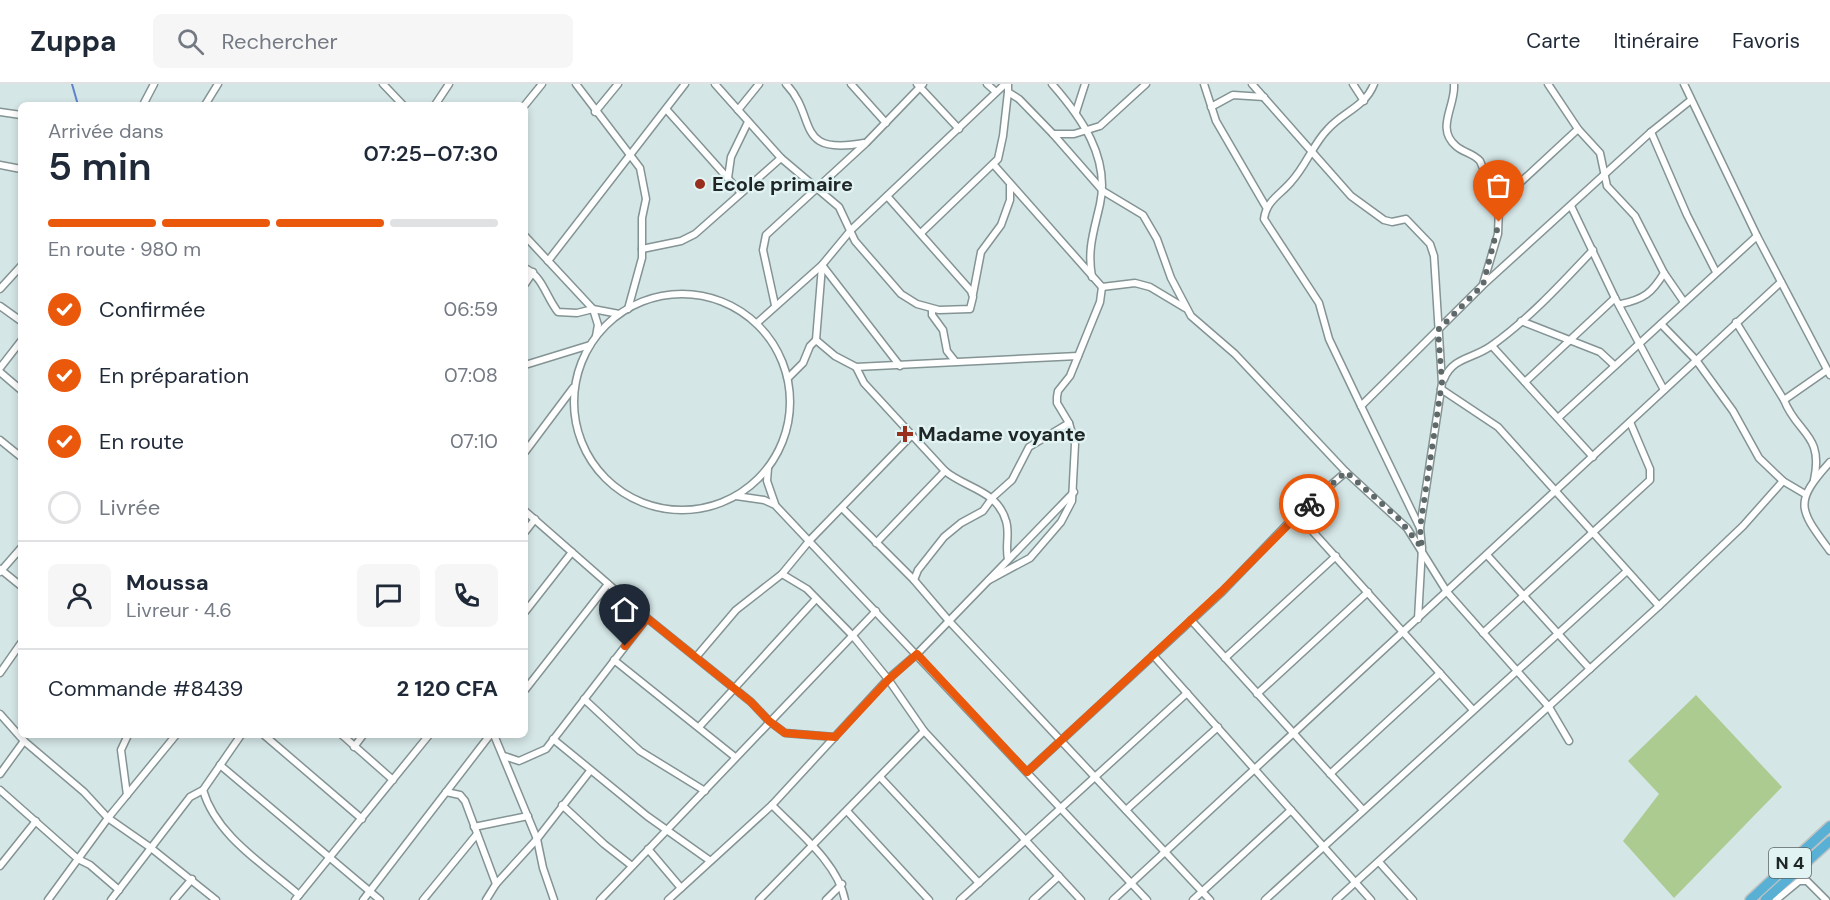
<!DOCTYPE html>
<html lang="fr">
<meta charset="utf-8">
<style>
:root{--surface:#fff;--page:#f6f6f7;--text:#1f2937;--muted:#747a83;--line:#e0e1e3;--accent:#ea580c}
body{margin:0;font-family:"DM Sans",sans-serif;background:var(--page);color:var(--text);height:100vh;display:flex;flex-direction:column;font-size:22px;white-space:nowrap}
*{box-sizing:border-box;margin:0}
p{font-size:20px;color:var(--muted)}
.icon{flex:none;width:33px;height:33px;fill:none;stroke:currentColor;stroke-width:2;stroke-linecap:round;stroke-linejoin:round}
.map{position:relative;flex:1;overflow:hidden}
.drawer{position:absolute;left:18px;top:18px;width:510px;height:636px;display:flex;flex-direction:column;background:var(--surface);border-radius:9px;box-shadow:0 3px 9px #0003}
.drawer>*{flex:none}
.pin{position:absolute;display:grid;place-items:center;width:51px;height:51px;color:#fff;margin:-62px -26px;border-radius:50% 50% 50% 0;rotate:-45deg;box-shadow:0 0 6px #0007}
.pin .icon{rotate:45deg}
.courier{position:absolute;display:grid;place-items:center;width:60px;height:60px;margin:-30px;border:4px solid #ea580c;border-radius:50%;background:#fff;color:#222;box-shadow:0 2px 8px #0007}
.headline em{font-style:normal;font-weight:600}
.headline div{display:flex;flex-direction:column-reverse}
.headline{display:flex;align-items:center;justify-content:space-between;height:102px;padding:0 30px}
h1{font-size:39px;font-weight:600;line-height:45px}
.bar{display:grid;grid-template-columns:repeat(4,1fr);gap:9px 6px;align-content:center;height:72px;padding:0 30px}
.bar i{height:8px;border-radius:4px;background:var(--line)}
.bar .active{background:var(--accent)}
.bar p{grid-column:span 4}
.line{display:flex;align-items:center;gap:15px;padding:0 30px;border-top:2px solid var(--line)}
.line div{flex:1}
.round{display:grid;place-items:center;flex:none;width:63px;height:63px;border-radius:9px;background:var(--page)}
ol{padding:0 30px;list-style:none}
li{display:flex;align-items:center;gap:18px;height:66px}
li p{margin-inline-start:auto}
li .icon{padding:6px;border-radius:50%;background:var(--accent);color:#fff;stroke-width:4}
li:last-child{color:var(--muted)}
li i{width:33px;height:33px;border:3px solid var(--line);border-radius:50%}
header{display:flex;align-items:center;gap:36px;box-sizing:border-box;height:84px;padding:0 30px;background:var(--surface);border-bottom:2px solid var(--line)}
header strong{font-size:28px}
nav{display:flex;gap:33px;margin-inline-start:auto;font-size:21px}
.search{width:420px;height:54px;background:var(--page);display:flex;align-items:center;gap:15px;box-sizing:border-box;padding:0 21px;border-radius:9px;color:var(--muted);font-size:22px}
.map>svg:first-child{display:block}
.green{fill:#abcb90}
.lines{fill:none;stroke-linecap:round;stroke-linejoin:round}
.stream{stroke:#5e83cb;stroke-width:2}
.minor-casing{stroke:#849393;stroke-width:9}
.trunk-casing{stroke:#c0c2c2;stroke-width:12}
.minor{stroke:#fff;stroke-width:6}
.trunk{stroke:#58b0d4;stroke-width:9}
.done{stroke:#5f6969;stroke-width:6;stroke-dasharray:0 10.8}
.route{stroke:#ea580c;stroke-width:8}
.poi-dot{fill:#982e1c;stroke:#e2f3f3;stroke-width:2}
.labels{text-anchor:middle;stroke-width:4.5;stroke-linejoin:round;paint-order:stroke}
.shield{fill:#e2f3f3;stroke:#5a6464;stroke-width:1.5}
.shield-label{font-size:18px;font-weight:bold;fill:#1f2626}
.poi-label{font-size:20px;font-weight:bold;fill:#1f2626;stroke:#e2f3f3;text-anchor:start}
</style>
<header>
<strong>Zuppa</strong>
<div class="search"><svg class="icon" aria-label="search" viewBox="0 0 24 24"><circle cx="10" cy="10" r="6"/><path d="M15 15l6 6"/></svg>Rechercher</div>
<nav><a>Carte</a><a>Itinéraire</a><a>Favoris</a></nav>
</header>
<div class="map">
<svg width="1830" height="816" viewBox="0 0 1830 816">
<rect width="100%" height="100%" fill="#d5e6e6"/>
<polygon class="green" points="1696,611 1782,703 1674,814 1623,757 1659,710 1628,677"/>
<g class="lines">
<polyline class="stream" points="72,0 78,21"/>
<defs>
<g id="minor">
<polyline points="383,0 403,21"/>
<polyline points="576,0 640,84 646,115 642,134 642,174 628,225"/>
<polyline points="715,0 781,74 839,123 855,157 901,210 917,220 939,226 970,225 973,213 971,207 887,112"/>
<path d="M786,0C818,33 793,72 864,59"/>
<polyline points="851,0 886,39"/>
<polyline points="917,0 959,45"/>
<polyline points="987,0 996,8"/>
<polyline points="1008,0 1008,8 1019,15 1053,50 1103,107 1143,131 1157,155 1171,194 1191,232 1235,270 1346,388 1407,444 1447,508 1549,623 1569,657"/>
<path d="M1052,0C1081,33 1110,73 1100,120C1094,147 1087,165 1092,193"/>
<polyline points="1204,0 1216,37 1266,123"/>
<polyline points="1252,0 1351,112 1384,136 1392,138 1406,135 1430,160 1434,172 1442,299 1420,444 1422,464 1418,535"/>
<polyline points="1353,0 1364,17"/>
<path d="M1454,0C1456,22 1435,44 1456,62C1464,69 1473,69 1480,77L1499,123L1498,150L1483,200"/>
<polyline points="1548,0 1578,45 1600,69 1607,102 1635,132 1664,189 1684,218"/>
<polyline points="1684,0 1757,152 1830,291"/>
<polyline points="143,21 154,0"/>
<polyline points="205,21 218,0"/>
<polyline points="435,21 449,0"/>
<polyline points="525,21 542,0"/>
<polyline points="1211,23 1233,11 1264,13"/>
<polyline points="666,25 741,109"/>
<polyline points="738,26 759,0"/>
<polyline points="0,28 21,31"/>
<polyline points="595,28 618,0"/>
<polyline points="1076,28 1085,0"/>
<polyline points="1651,48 1687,131 1716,188"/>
<polyline points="1053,50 1074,50 1100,42 1146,0"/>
<polyline points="0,81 21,85"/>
<polyline points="994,81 1102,203 1135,199 1150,203 1185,224"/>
<polyline points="728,94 731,73 748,38"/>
<polyline points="1571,122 1615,214 1664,306"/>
<polyline points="1499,123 1510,108 1578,45"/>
<polyline points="921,149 998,75 1003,52 1008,8"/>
<polyline points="525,152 593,225 598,241 596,252"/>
<polyline points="642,165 681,157 695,150 781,74"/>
<polyline points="548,177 685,0"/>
<polyline points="822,181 900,282"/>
<path d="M525,184C543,193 546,213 558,228L577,229L593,225L619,230"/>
<polyline points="525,200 533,188"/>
<polyline points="0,205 21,182"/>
<circle cx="682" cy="318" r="108"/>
<polyline points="973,210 981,168 1001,141 1010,116 1010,102"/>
<path d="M1621,220C1644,215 1652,209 1664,189"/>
<polyline points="775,221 763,166 766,151 866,59 923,0"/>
<polyline points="0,222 21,237"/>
<polyline points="932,225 932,231 943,246 947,267 955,277"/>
<polyline points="1521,237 1600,268 1614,281"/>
<polyline points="1736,238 1784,316"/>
<polyline points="757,239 822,181 851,146 1005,0"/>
<polyline points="1661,240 1696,276 1733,327 1759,374 1783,397 1805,410"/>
<polyline points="816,256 822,182"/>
<polyline points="1492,262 1593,373"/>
<polyline points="525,281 590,261"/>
<path d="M856,283L864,299L945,387C967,405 997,406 1006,437C1010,449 1005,462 1008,475"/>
<polyline points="0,284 21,257"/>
<polyline points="0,288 21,306"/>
<polyline points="788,294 803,279 810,262 816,256 835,272 856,283 1078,272"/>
<path d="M1444,295C1453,273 1473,275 1491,262C1529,235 1561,200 1593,166"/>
<polyline points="1525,298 1615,214"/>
<polyline points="1441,305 1498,343 1659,522"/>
<path d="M1361,322L1329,255L1319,219L1264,135C1266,117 1280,111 1291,98C1306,82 1313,60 1328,45C1343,28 1365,23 1374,0"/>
<polyline points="1558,334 1757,152"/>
<polyline points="912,351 810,456 782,490 807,505 853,552 888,595 924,647 1081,816"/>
<polyline points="0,356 21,373"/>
<polyline points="525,368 573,304"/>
<path d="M1830,378C1793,419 1799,425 1830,467"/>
<polyline points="768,384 767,397 775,420"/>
<path d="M1814,396C1824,350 1797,350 1784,316L1827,286"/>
<polyline points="736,412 764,416 775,421 1147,816"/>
<polyline points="842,424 914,496 949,537 1210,816"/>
<polyline points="525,427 647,534 751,618 769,637 785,649 835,653"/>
<polyline points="1297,430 1473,626"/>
<polyline points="1420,444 1361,322 1483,201 1651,48 1691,16"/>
<polyline points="525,448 535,435"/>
<polyline points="876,459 945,387"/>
<polyline points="1487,471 1590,585"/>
<polyline points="0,485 21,502"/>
<polyline points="0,488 21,464"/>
<polyline points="914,496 918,486 944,453 961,439 983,427 993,413 1012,396 1029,363 1069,339"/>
<polyline points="989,496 1030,474 1061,438 1072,417 1075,360 1069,339 1057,319 1057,313 1058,307 1070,292 1100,218 1102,203"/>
<polyline points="525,528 572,468"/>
<polyline points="1191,536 1363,726"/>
<polyline points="1483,549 1650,396 1650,385 1630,338"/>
<polyline points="1153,571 1371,816"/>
<polyline points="697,572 736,526 782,490"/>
<polyline points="1225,574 1336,472"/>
<polyline points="614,576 735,673"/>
<polyline points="0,589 21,559"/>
<polyline points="525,606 608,500"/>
<polyline points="1257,610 1368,508"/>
<polyline points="584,615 640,667 705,707"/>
<polyline points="0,630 24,657 84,708 108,734 151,764 216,816"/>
<polyline points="699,643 815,516"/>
<polyline points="264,651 362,735"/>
<polyline points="342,651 393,696"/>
<polyline points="494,651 537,755 543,784 554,816"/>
<polyline points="553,655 647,732 709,776"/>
<polyline points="354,663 363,651"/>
<polyline points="504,672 519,677 546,665 647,534"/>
<polyline points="220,681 380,816"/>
<polyline points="1027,688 1222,508 1297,430 1346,388"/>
<polyline points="0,690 24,657"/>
<polyline points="1330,690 1440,589"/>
<polyline points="880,693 979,799"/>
<polyline points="0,706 78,775 90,781 119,806"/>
<path d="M203,706C216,752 265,781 299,811"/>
<polyline points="446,708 460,711 465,717 496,800"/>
<polyline points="127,711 121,666 128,651"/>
<polyline points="562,721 604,760 632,782"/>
<path d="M772,721C797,747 838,779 845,816"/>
<polyline points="1126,726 1218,643"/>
<polyline points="847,727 929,816"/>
<polyline points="474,743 528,732"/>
<polyline points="648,765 681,804"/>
<polyline points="1379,778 1413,816"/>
<polyline points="0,782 36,737"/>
<polyline points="48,816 108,734 176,651"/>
<polyline points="111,816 190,713 203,706 241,651"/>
<polyline points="174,816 192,795"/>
<polyline points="295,816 429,651"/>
<polyline points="363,816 490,651"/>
<polyline points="423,816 477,750"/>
<polyline points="486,816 496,800 537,755 590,687"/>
<polyline points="600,816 876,527"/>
<polyline points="668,816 772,721 888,595 917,570 1074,408"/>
<polyline points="759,816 924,647"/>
<polyline points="826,816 842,800"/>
<polyline points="960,816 1187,609"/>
<polyline points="1033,816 1059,792"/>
<polyline points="1113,816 1781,198"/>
<polyline points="1193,816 1291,726"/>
<polyline points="1265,816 1627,487"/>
<polyline points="1336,816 1659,522 1743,442 1783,397"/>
<polyline points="1776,816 1799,797 1807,797 1826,816"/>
</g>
<g id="trunk">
<polyline points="1750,816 1830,742"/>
<polyline points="1765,816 1830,757"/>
</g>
</defs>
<use href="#minor" class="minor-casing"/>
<use href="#trunk" class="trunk-casing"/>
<use href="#minor" class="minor"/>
<use href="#trunk" class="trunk"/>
</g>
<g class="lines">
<polyline class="done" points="1309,420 1346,388 1398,434 1422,464 1420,444 1442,298 1438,246 1483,201 1499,138"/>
<polyline class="route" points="625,562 647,534 751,618 769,637 785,649 835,653 888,596 917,570 1027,688 1222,507 1309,420"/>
</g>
<g class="poi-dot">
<circle cx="700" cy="100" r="6"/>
<path d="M902 341h6v6h6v6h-6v6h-6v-6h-6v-6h6z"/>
</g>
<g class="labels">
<rect class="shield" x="1769" y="764" width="42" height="30" rx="4.5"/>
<g class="shield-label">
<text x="1790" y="785">N 4</text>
</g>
<g class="poi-label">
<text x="712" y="107">Ecole primaire</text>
<text x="918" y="357">Madame voyante</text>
</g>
</g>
</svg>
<div class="pin" style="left:1499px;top:138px;background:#ea580c"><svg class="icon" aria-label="bag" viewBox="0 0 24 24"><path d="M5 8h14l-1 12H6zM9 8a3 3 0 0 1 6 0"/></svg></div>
<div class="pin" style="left:625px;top:562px;background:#1f2937"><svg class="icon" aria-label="home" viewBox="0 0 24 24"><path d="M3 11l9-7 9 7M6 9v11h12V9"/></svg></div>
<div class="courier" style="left:1309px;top:420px"><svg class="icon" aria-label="bike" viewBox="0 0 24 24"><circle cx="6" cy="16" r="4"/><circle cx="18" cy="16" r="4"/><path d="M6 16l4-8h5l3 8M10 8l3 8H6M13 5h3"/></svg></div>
<section class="drawer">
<div class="headline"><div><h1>5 min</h1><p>Arrivée dans</p></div><em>07:25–07:30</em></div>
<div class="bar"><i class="active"></i><i class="active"></i><i class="active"></i><i></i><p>En route · 980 m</p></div>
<ol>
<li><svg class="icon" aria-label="check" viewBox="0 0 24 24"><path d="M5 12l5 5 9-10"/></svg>Confirmée<p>06:59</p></li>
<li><svg class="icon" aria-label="check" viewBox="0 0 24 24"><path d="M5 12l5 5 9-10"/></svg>En préparation<p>07:08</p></li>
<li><svg class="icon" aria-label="check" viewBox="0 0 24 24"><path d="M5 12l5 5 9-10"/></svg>En route<p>07:10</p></li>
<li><i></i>Livrée</li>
</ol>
<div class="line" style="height:108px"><a class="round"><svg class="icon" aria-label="person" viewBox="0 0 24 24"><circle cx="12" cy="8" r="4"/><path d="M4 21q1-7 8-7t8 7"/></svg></a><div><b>Moussa</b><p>Livreur · 4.6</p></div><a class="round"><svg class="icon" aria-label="chat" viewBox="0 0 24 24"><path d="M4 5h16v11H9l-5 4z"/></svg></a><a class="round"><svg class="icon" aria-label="phone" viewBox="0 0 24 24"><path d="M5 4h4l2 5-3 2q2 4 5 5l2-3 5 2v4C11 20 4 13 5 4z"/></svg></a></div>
<div class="line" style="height:78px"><div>Commande #8439</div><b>2 120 CFA</b></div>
</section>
</div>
